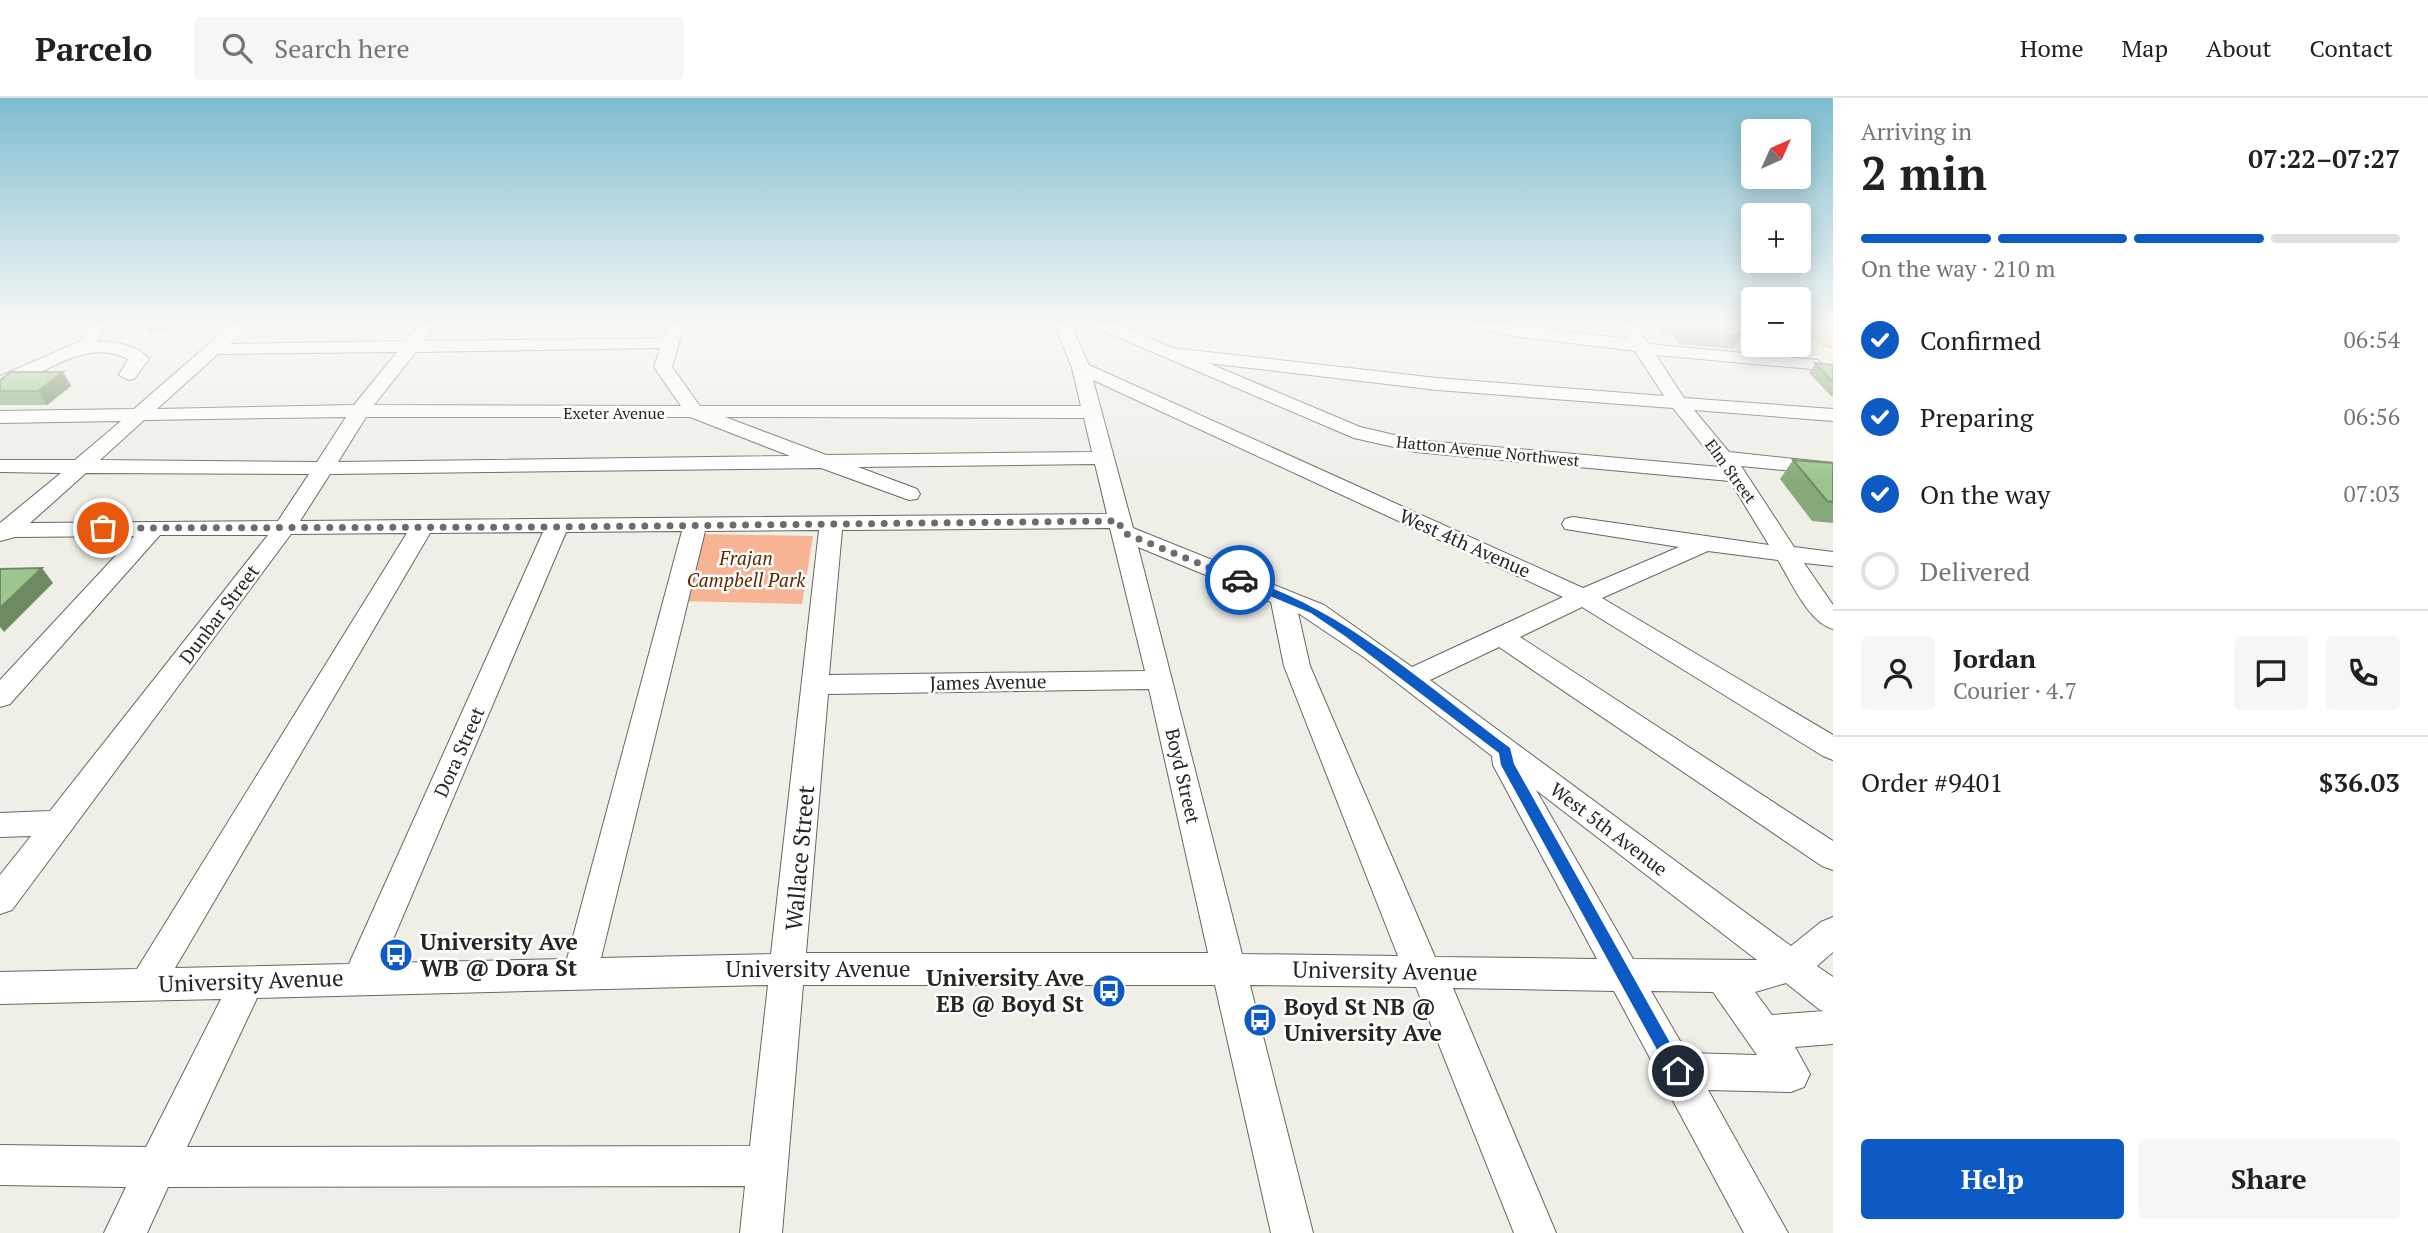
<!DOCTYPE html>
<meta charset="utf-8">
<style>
:root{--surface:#fff;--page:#f6f6f6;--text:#202124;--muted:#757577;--line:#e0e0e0;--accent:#0e5ac4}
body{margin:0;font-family:"PT Serif",serif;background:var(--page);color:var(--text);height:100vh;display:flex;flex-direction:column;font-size:26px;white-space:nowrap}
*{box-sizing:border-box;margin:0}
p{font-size:23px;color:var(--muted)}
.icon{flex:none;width:38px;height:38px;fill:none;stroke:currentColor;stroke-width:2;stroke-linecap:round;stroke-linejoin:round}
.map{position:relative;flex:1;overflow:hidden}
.details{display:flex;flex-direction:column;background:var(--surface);width:595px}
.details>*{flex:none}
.needle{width:46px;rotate:45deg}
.controls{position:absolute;left:1741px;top:21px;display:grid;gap:14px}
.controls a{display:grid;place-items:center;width:70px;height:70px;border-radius:7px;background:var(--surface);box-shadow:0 4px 18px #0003;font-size:35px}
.pin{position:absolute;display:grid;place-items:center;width:60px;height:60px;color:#fff;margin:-30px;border:4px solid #fff;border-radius:50%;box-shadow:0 2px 7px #0007}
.courier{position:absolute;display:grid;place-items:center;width:70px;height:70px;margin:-35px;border:5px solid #0e5ac4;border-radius:50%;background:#fff;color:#222;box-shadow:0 2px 9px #0007}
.summary em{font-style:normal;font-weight:700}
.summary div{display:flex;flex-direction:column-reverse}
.summary{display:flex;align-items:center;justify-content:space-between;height:119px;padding:0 28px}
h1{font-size:46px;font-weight:700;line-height:52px}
.bar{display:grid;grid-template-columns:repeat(4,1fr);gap:10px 7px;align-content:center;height:84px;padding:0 28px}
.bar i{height:9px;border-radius:5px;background:var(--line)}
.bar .active{background:var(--accent)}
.bar p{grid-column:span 4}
.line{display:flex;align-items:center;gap:18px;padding:0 28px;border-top:2px solid var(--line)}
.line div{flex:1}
.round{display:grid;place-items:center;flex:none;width:74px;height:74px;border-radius:7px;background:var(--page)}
ol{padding:0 28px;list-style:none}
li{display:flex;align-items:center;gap:21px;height:77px}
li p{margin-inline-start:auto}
li .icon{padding:7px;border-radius:50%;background:var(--accent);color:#fff;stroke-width:4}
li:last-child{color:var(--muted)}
li i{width:38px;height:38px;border:4px solid var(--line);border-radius:50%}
.cta{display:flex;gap:14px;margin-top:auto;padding:14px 28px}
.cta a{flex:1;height:80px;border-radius:7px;background:var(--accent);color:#fff;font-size:28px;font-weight:700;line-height:80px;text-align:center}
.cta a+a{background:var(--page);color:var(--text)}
header{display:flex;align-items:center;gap:42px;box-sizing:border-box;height:98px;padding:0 35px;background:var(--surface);border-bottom:2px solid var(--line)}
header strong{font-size:33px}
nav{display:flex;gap:38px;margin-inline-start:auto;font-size:24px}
.search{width:490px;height:63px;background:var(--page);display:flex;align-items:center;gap:18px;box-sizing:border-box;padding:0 24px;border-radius:7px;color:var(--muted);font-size:26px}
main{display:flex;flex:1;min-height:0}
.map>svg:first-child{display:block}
.green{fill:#f6b494}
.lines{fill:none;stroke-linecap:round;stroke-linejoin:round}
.minor-casing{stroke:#686862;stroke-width:2}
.highway-casing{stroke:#af9061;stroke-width:2}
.minor{fill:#fff;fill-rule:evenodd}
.highway{fill:#f9ca83;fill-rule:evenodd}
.wall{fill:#86aa7a}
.shaded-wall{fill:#6d8b63}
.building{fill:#9cc68e;stroke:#6d8b63;stroke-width:2}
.route{fill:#0e5ac4}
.done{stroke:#6c6c68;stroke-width:7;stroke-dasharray:0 12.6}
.labels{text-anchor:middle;stroke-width:5;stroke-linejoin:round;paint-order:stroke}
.far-street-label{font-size:16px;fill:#252523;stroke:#fffffe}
.street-label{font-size:19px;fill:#252523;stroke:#fffffe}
.park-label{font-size:19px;font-style:italic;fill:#602601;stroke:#fffffe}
.near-street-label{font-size:23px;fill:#252523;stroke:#fffffe}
.near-poi-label{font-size:23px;font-weight:bold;fill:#252523;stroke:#fffffe;text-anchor:start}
</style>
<header>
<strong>Parcelo</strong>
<div class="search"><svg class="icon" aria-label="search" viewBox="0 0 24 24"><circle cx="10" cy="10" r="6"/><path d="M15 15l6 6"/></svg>Search here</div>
<nav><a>Home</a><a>Map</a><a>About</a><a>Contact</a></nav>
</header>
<main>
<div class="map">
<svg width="1833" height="1135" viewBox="0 0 1833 1135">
<rect width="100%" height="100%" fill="#efefe8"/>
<polygon class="green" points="700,436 813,438 802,506 679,503"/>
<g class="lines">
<defs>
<g id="minor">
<path d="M92,225H108L97,243C115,244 137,246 149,261L134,281L128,282L119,277L128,261C83,238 43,280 0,291V278L79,244Z"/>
<path d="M233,225H251L230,246L406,243L420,225H437L424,243L664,240L668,228L666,225H682L684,228L672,269L700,308H1081L1072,270L1054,225H1070L1089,267L1583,490L1679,449L1565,431L1562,426L1565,421L1573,419L1769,447L1730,383L1416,354L1354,340L1094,229L1092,225H1114L1173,250L1437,280L1664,298L1635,253L1515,238L1466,229L1464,225H1498L1628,241L1618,225H1634L1649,246L1818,262L1821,266L1818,270L1812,271L1656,257L1684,300L1833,311V323L1694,312L1729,354L1833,365V377L1741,368L1794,449L1833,454V468L1804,465L1833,507V531C1808,524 1791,483 1778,462L1708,453L1602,500L1833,637V662L1823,658L1582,509L1520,539L1833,743V772L1822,768L1499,549L1430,582L1791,848L1821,824L1833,819V854L1817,868L1833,879V946L1795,949L1810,976L1804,989L1791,994L1708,992L1788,1135H1744L1614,893L1453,890L1556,1135H1514L1416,889L1250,887L1313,1135H1271L1215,887H803L782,1135H740L745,1088L168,1089L147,1135H104L126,1089L0,1087V1047L146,1049L221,901L0,906V874L137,871L407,435L291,436L12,812L0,816V777L31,738L0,739V715L50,713L268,437H160L10,606L0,609V582L134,438L15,439L0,443V425L61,375L0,374V362H75L121,323L0,325V313L134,311ZM660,250L654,269L681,308L374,307L416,254ZM397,254L354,307L157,311L218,256ZM1208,265L1437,292L1673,310L1720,369L1416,342L1360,329ZM1093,282L1563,499L1412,569L1324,507L1133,430ZM346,319L317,364L100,362L144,322ZM366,319H690L790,358L338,364ZM725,319L1084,320L1092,354L826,357ZM1095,366L1107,416L300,423L330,376L821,370L909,402L917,401L920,396L917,391L858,369ZM86,375L309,376L278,423L30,425ZM1110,430L1145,573L829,577L842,432ZM819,432L771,856L601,860L705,433ZM682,433L567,861L383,865L566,434ZM543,434L349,866L175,870L430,435ZM1138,449L1271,504L1284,568L1398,858L1242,856ZM1298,515L1365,560L1492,658L1493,667L1597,861L1435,859L1310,568ZM1149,591L1208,855H806L828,596ZM1536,692L1757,862L1633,861ZM1786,885L1820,912L1824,913L1772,917L1755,894ZM768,887L750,1048L187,1049L257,900ZM1651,893L1713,894L1757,957L1687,955Z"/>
</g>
<polygon id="highway" points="1799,225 1824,225 1833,231 1833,250 1824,247 1799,230"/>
</defs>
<use href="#minor" class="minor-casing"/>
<use href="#highway" class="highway-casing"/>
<use href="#minor" class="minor"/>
<use href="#highway" class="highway"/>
</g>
<g class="wall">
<polygon points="1655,225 1729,225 1741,238 1733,251 1679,246 1672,237 1664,237"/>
<polygon points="1815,265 1833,267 1833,299 1831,298 1809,275"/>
<polygon points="63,274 71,288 47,307 0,307 0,282"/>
<polygon points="1793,362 1833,365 1833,425 1812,423 1780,381"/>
</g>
<g class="shaded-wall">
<polygon points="144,225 204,225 202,228 149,234"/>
<polygon points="63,274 71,288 47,307 38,293"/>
<polygon points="42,470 53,485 4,534 0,529 0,510"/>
</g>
<g class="building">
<polygon points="1679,225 1729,225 1741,238 1686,233"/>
<polygon points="1815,265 1833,267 1833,284"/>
<polygon points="11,274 63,274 38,293 0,293 0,282"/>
<polygon points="1793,362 1833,365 1833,404 1827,403"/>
<polygon points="42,470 0,510 0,471"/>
</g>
<linearGradient id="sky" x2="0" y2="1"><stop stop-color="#7dbdd0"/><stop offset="0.59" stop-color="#f8f8f5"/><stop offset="1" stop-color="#f8f8f5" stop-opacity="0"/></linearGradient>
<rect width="1833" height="384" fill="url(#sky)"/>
<path class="route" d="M1240,479C1343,510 1425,587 1510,650L1514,666L1683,968L1686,973L1683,979L1678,981L1672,979L1501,667L1499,655L1345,538L1311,515L1236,484L1235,482Z"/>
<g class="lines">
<polyline class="done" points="103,430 557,429 1119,423 1122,434 1240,482"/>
</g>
<defs>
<symbol id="bus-disc" viewBox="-11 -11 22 22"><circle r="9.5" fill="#0e5ac4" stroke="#fffffe"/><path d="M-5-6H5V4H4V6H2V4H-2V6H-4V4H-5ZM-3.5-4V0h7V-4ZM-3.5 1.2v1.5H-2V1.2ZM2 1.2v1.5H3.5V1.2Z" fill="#fff"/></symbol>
</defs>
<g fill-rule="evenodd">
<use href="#bus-disc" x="377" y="838" width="38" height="38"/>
<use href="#bus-disc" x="1090" y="874" width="38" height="38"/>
<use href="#bus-disc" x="1241" y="903" width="38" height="38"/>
</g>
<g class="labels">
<g class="far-street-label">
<text x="614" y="321">Exeter Avenue</text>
<text transform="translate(1488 353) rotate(6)" y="6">Hatton Avenue Northwest</text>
<text transform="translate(1731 373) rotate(54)" y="6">Elm Street</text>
</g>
<g class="street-label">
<text transform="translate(1465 445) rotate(24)" y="7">West 4th Avenue</text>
<text transform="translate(219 516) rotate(-53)" y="7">Dunbar Street</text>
<text transform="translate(988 584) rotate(-1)" y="7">James Avenue</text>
<text transform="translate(459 654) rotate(-66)" y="7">Dora Street</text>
<text transform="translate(1183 678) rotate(77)" y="7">Boyd Street</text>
<text transform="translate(1609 731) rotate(37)" y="7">West 5th Avenue</text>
</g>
<g class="park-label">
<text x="746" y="467">Frajan<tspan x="746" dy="22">Campbell Park</tspan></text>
</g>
<g class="near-street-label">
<text transform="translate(800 760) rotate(-85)" y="8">Wallace Street</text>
<text x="818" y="879">University Avenue</text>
<text transform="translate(1385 873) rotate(1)" y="8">University Avenue</text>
<text transform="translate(251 883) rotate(-2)" y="8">University Avenue</text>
</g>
<g class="near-poi-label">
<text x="420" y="852">University Ave<tspan x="420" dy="26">WB @ Dora St</tspan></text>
<text x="1084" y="888" text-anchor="end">University Ave<tspan x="1084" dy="26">EB @ Boyd St</tspan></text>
<text x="1284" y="917">Boyd St NB @<tspan x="1284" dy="26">University Ave</tspan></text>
</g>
</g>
</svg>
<div class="controls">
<a><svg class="needle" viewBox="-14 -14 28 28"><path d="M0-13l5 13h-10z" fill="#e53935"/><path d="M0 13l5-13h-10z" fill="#757577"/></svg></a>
<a>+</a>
<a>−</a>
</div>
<div class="pin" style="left:103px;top:430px;background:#ea580c"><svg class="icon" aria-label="bag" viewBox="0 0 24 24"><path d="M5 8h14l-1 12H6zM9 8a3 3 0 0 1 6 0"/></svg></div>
<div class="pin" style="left:1678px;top:973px;background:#1f2937"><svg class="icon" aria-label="home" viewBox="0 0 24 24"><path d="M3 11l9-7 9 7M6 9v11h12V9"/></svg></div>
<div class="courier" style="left:1240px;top:482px"><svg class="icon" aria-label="car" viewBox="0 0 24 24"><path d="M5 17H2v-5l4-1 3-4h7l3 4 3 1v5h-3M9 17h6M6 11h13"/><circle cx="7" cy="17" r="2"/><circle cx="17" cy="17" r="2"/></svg></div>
</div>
<section class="details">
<div class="summary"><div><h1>2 min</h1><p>Arriving in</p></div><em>07:22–07:27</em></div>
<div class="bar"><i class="active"></i><i class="active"></i><i class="active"></i><i></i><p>On the way · 210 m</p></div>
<ol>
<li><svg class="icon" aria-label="check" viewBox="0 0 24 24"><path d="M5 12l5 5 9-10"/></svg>Confirmed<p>06:54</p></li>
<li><svg class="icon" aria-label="check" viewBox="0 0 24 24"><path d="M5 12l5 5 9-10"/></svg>Preparing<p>06:56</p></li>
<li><svg class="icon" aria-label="check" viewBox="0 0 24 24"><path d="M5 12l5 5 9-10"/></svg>On the way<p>07:03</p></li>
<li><i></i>Delivered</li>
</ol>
<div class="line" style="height:126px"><a class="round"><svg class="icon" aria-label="person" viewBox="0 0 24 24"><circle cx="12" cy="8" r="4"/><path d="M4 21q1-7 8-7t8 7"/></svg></a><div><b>Jordan</b><p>Courier · 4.7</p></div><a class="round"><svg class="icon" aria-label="chat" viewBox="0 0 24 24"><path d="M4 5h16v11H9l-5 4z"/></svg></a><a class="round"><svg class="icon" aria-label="phone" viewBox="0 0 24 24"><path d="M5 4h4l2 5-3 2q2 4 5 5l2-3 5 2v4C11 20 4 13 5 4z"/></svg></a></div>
<div class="line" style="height:91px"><div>Order #9401</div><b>$36.03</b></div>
<div class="cta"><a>Help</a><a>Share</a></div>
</section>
</main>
